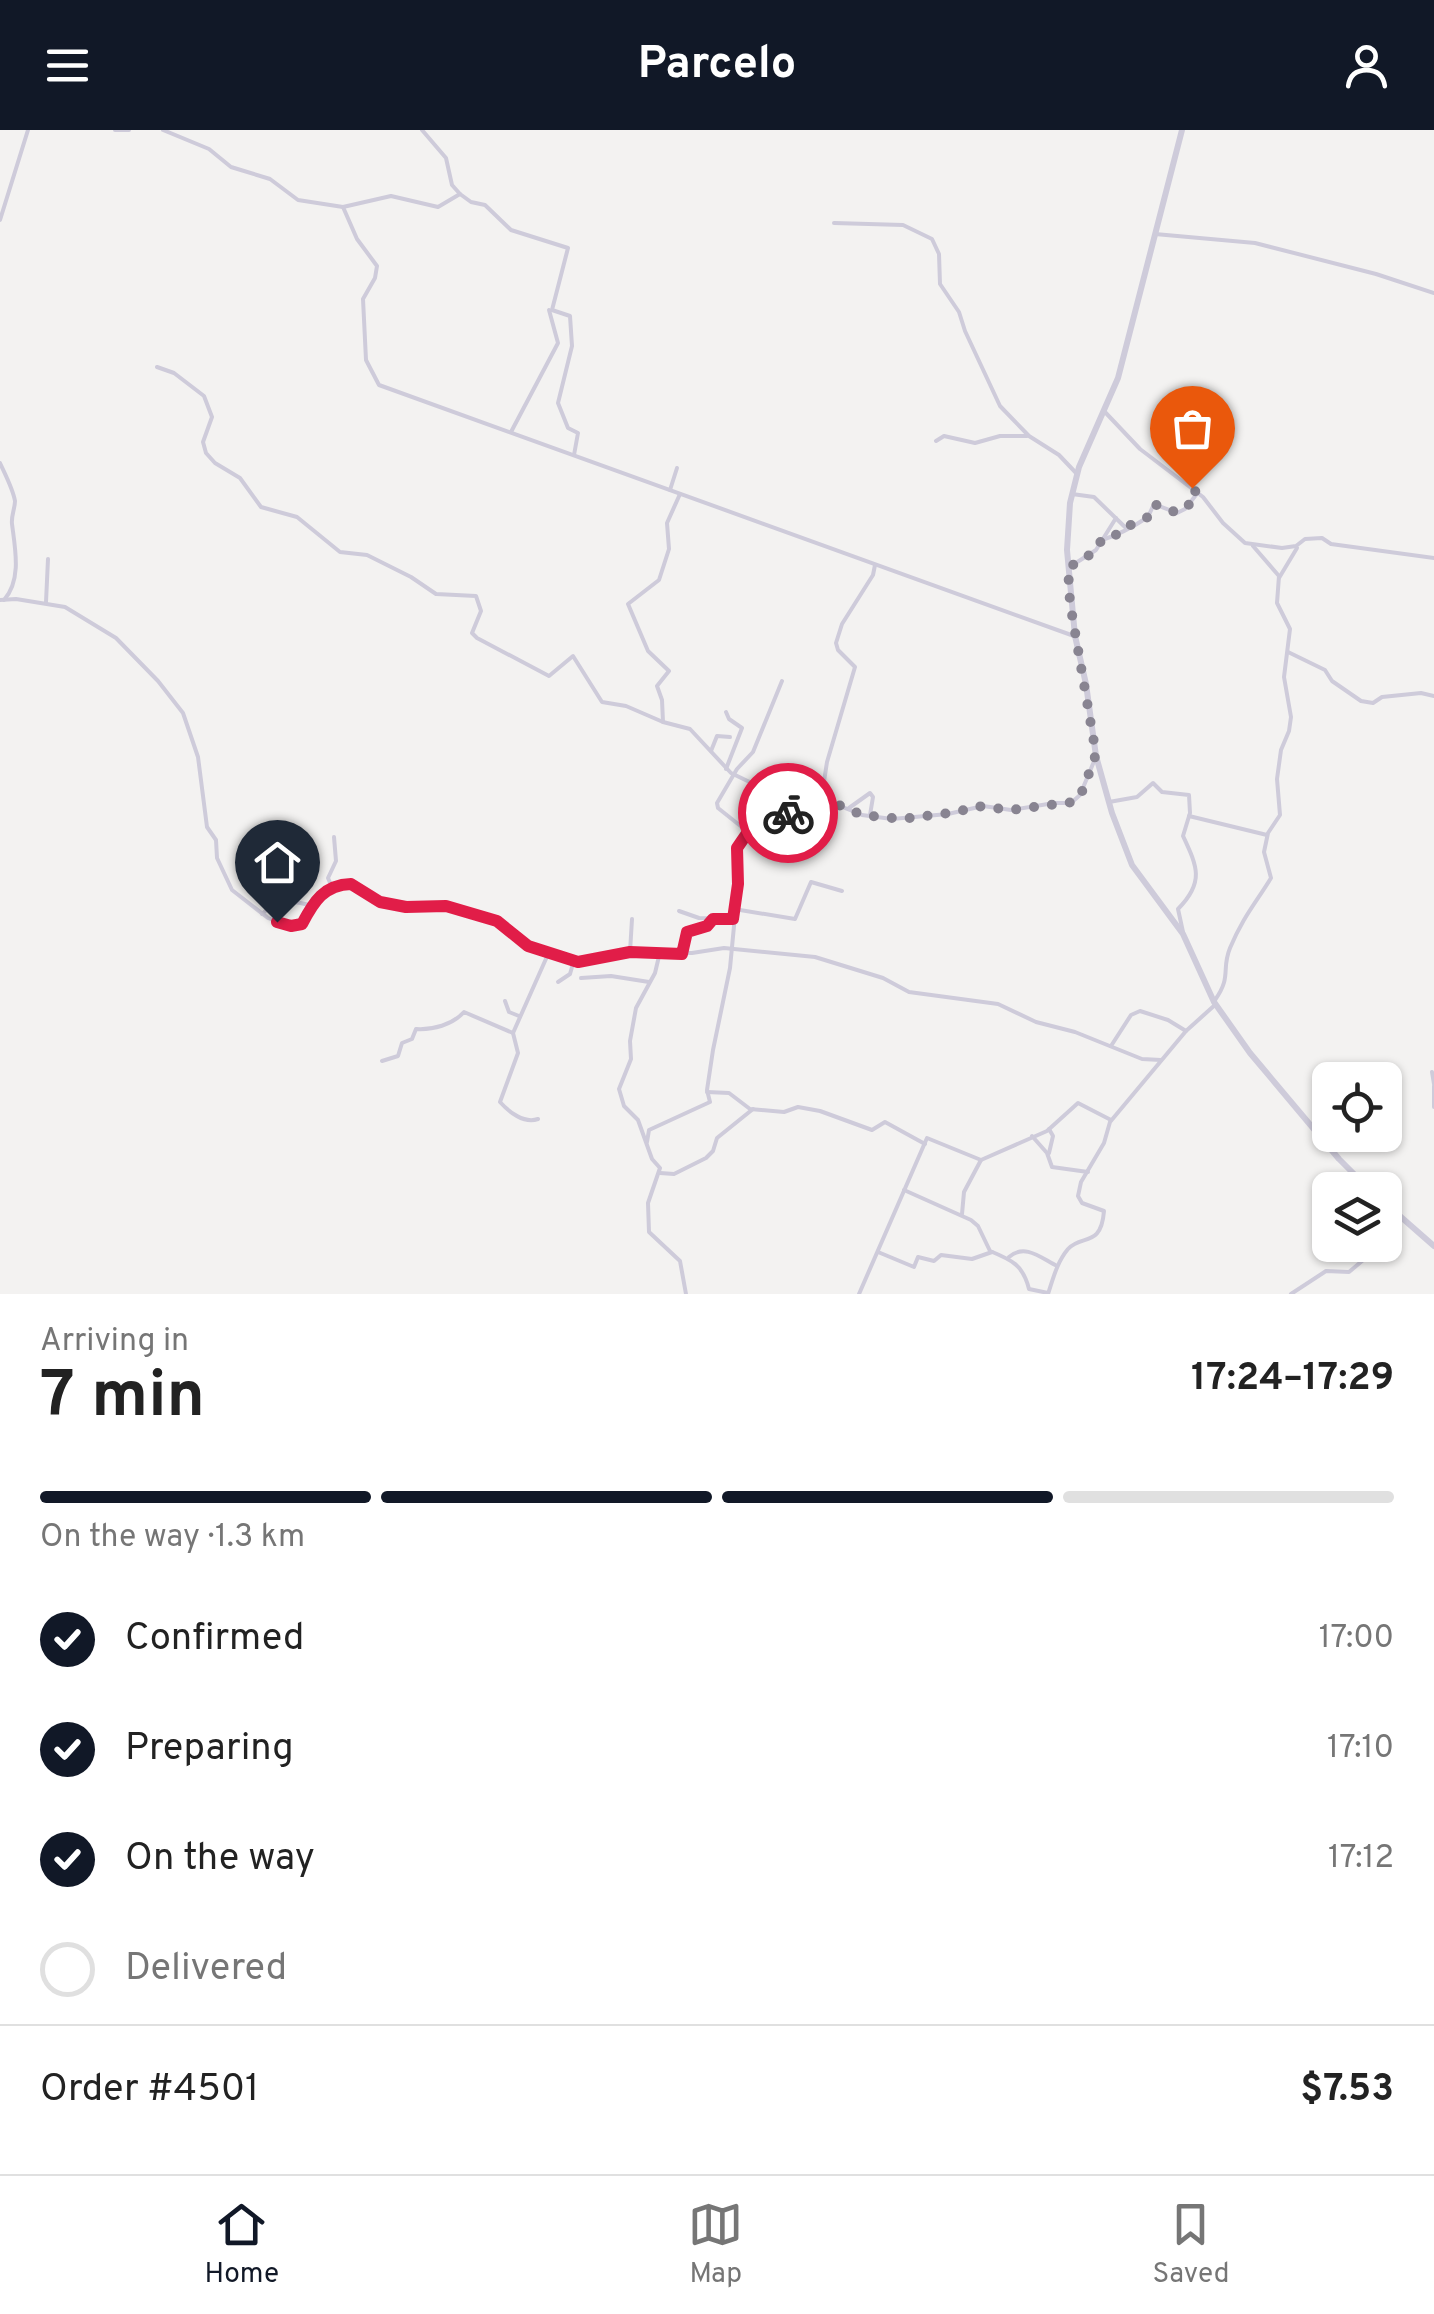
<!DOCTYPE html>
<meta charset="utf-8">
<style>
:root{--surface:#fff;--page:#f2f2f2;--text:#222;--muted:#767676;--line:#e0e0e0;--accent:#111827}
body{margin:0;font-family:Overpass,sans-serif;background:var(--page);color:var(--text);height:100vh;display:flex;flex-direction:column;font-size:38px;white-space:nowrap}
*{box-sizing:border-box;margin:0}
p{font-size:32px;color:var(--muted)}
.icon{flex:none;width:55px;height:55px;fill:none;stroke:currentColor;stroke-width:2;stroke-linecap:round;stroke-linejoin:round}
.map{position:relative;height:1164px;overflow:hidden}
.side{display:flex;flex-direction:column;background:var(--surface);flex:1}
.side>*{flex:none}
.tools{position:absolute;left:1312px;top:932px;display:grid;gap:20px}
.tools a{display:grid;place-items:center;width:90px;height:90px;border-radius:15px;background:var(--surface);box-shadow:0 2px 8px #0004;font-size:50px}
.pin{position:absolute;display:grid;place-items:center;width:85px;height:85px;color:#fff;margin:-102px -42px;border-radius:50% 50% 50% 0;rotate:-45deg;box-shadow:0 0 10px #0007}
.pin .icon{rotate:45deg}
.courier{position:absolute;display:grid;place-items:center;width:100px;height:100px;margin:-50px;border:8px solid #e11d48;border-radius:50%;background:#fff;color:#222;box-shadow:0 2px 12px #0007}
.overview em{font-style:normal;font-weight:700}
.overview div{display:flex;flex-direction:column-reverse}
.overview{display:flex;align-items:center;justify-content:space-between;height:170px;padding:0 40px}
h1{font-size:65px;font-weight:700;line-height:75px}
.bar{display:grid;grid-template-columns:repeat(4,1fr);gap:15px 10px;align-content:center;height:120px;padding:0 40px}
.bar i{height:12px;border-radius:8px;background:var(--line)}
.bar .active{background:var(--accent)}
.bar p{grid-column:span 4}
.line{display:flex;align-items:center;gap:25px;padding:0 40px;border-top:2px solid var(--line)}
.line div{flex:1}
ol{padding:0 40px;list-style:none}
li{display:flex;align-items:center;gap:30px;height:110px}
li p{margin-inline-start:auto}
li .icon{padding:10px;border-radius:50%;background:var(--accent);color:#fff;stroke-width:4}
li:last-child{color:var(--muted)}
li i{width:55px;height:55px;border:5px solid var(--line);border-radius:50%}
header{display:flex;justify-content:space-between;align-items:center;height:130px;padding:0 40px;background:var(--accent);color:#fff;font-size:45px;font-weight:700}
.tabs{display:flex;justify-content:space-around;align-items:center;height:140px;border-top:2px solid var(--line);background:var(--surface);font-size:28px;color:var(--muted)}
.tabs a{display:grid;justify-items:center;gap:5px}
.tabs .active{color:var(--accent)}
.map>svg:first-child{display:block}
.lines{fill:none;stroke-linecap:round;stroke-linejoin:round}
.minor{stroke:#cecbda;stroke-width:4}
.tertiary{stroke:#cecbda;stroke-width:6}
.done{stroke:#888491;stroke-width:10;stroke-dasharray:0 18}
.route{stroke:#e11d48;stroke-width:12}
</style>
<header><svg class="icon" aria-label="menu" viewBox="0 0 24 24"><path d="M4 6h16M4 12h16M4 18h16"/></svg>Parcelo<svg class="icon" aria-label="person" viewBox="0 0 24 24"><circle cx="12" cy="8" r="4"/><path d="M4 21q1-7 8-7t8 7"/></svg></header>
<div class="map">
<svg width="1434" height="1164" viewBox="0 0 1434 1164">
<rect width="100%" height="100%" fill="#f3f2f1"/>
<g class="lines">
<g class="minor">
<polyline points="115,0 129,0"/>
<polyline points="163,0 209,19 231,37 270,49 298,70 343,77 391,66 438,77 460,64"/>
<polyline points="422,0 446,28 452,55 460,64 471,72 485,75 511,100 568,118 552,180 570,186 572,216 558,273 568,298 578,303 574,325"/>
<polyline points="343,77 357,109 377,136 375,148 363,169 366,230 379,255 1074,506"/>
<polyline points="0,90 28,0"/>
<polyline points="834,93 903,95 932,109 939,124 940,154 959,182 965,201 1000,276 1029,306 1059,325 1077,344"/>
<polyline points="1155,104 1255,113 1376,144 1434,163"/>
<polyline points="157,237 174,243 204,266 212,287 203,312 206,323 215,333 240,348 261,377 297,387 340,422 367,425 411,447 436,464 476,466 481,481 472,503 477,508 549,546 573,526 602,572 626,576 663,592 690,599 731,643 772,663 794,681"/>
<polyline points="1104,281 1140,319 1203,367 1223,393 1245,413 1282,418 1296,416 1305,409 1322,408 1331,414 1434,428"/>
<polyline points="511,302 558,213 549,180"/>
<polyline points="936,311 944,306 975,313 1000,306 1027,306"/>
<path d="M0,333C5,344 13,359 15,371C15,378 11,386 12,394C15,418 22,450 4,470"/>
<polyline points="670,360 677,338"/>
<polyline points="1072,364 1094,367 1127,399"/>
<path d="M1102,410C1118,405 1133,397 1148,387L1154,374L1177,383L1185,379L1196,365"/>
<polyline points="1068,438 1096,420 1116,388"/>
<polyline points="1279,448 1297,418"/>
<polyline points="0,470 16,469 65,477 116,508 158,551 183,583 198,627 207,697 216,710 217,728 232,760 268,788 286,795 302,794 308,780 327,758 354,754 380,772 405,777 446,776 497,791 529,816 578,831 630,822 692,823 724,818 815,827 883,848 909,862 998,874 1036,892 1075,902 1142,929 1161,930"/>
<polyline points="46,472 48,429"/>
<polyline points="1288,522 1325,540 1332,551 1361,571 1373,573 1382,567 1421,563 1434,566"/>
<polyline points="726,582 729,589 742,598 726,639"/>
<polyline points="663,592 662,570 657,556 669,541 648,521 628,474 659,450 669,419 667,393 680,364"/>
<polyline points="711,621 717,606 730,607"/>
<polyline points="821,671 827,632 855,537 838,520 836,513 842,494 873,445 875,435"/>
<path d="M1109,672L1137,667L1153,653L1162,662L1189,665L1190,683L1183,706C1197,736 1205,752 1178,779L1183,802"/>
<polyline points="849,678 870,663 873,667 870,685"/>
<polyline points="1189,686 1267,705"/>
<polyline points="748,702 718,678 717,673 737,639 753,622 782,551"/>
<polyline points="331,755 328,748 336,731 334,707"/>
<polyline points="734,779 795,789 811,752 842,761"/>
<polyline points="679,781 699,788 733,789"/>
<path d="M262,784C277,769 294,770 312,776"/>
<polyline points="630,822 632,789"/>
<polyline points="660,822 655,843 636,878 630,911 631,929 619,959 624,976 638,990 652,1029 660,1038 648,1073 649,1102 680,1131 686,1164"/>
<polyline points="682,823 687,802 712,791"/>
<polyline points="581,848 611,846 649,852"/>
<polyline points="558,852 570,844 574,830"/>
<path d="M1215,870C1232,846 1221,840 1230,818C1243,787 1255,774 1271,748L1264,722L1268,703L1280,685L1277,649L1281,620L1289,601L1291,587L1284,547L1290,499L1277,473L1279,446L1253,416"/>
<polyline points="505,871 509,882 519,886"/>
<polyline points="1111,916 1131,885 1140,881 1168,890 1186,901"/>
<path d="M382,931L398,926L402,913L412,909L416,899C433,900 452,895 464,882L513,903"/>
<polyline points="1432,942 1434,954"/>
<polyline points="1434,956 1434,977"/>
<polyline points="707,962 729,963 750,979 784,982 798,977 820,981 872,1000 885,992 925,1014"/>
<path d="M538,989C524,994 509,982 500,972L518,923L513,903L549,822"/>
<polyline points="1032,1006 1047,1023 1052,1037 1088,1042"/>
<polyline points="647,1012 649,1000 710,972 707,960 713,920 730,838 738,754 736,721 748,702 789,683 828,671 862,685 892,689 948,684 983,676 1011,680 1054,673 1071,673 1080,665 1095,629"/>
<polyline points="1049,1023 1053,1006 1049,999"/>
<polyline points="660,1043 674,1044 706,1028 713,1021 717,1008 753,979"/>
<path d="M904,1060L971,1090L978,1096L990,1121C1012,1130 1023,1135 1029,1159L1048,1163"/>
<polyline points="962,1084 964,1062 981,1030"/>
<polyline points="1385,1110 1401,1087"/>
<polyline points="878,1122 914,1137 918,1127 934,1131 941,1125 972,1129 992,1122"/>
<path d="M1009,1127C1025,1113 1041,1128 1057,1136"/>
<polyline points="859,1164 927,1008 981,1030 1047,1001 1078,973 1111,990"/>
<path d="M1048,1164C1053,1149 1057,1132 1068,1119C1082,1104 1101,1118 1104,1081L1082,1073L1078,1066L1081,1052L1104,1013L1110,992L1186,901L1216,874"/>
<polyline points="1291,1164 1326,1141 1349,1142 1381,1115"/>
</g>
<g class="tertiary">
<polyline points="1182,0 1118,248 1079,337 1070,373 1067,420 1075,506 1086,554 1096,626 1112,683 1132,735 1183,804 1214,872 1250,923 1339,1029 1370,1060"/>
<polyline points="1385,1073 1434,1116"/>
</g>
</g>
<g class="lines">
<polyline class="done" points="788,683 832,672 862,685 901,689 957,682 977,676 1011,680 1074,672 1083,660 1096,624 1070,473 1068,438 1091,424 1102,410 1114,407 1120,400 1148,387 1154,374 1175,382 1185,379 1198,364 1192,358"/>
<path class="route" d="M277,792L291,796L302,794C314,771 324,755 351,754L380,772L406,777L446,776L497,791L528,816L578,832L630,822L682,824L687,802L707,796L713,789H733L738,754L737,718L748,702L788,683"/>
</g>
</svg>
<div class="tools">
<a><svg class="icon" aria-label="locate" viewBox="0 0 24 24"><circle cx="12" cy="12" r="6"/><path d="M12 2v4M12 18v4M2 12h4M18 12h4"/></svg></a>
<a><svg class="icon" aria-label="layers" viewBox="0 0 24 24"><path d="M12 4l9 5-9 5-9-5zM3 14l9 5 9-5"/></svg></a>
</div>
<div class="pin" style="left:1192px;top:358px;background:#ea580c"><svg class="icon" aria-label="bag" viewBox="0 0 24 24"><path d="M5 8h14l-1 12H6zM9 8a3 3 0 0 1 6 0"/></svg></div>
<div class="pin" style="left:277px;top:792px;background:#1f2937"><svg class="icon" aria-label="home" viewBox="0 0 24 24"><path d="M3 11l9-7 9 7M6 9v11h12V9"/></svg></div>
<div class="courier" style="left:788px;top:683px"><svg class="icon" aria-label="bike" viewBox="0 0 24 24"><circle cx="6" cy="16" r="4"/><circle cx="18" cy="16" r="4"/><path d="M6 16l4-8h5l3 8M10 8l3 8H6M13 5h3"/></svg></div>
</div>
<section class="side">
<div class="overview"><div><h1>7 min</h1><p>Arriving in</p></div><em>17:24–17:29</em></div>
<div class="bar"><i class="active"></i><i class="active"></i><i class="active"></i><i></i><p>On the way · 1.3 km</p></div>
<ol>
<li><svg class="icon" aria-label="check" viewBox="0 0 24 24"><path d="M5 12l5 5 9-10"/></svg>Confirmed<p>17:00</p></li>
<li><svg class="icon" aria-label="check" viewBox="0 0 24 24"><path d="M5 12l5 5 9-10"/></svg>Preparing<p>17:10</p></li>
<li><svg class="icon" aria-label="check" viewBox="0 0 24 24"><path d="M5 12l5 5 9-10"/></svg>On the way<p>17:12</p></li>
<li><i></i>Delivered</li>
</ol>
<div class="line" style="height:130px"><div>Order #4501</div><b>$7.53</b></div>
</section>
<nav class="tabs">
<a class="active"><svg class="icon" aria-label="home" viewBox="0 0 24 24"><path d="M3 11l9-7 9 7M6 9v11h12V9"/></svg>Home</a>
<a><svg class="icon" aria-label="map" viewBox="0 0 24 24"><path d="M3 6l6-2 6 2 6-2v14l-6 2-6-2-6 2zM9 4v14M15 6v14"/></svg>Map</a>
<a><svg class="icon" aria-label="saved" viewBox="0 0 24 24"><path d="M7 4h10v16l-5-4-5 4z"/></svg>Saved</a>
</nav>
